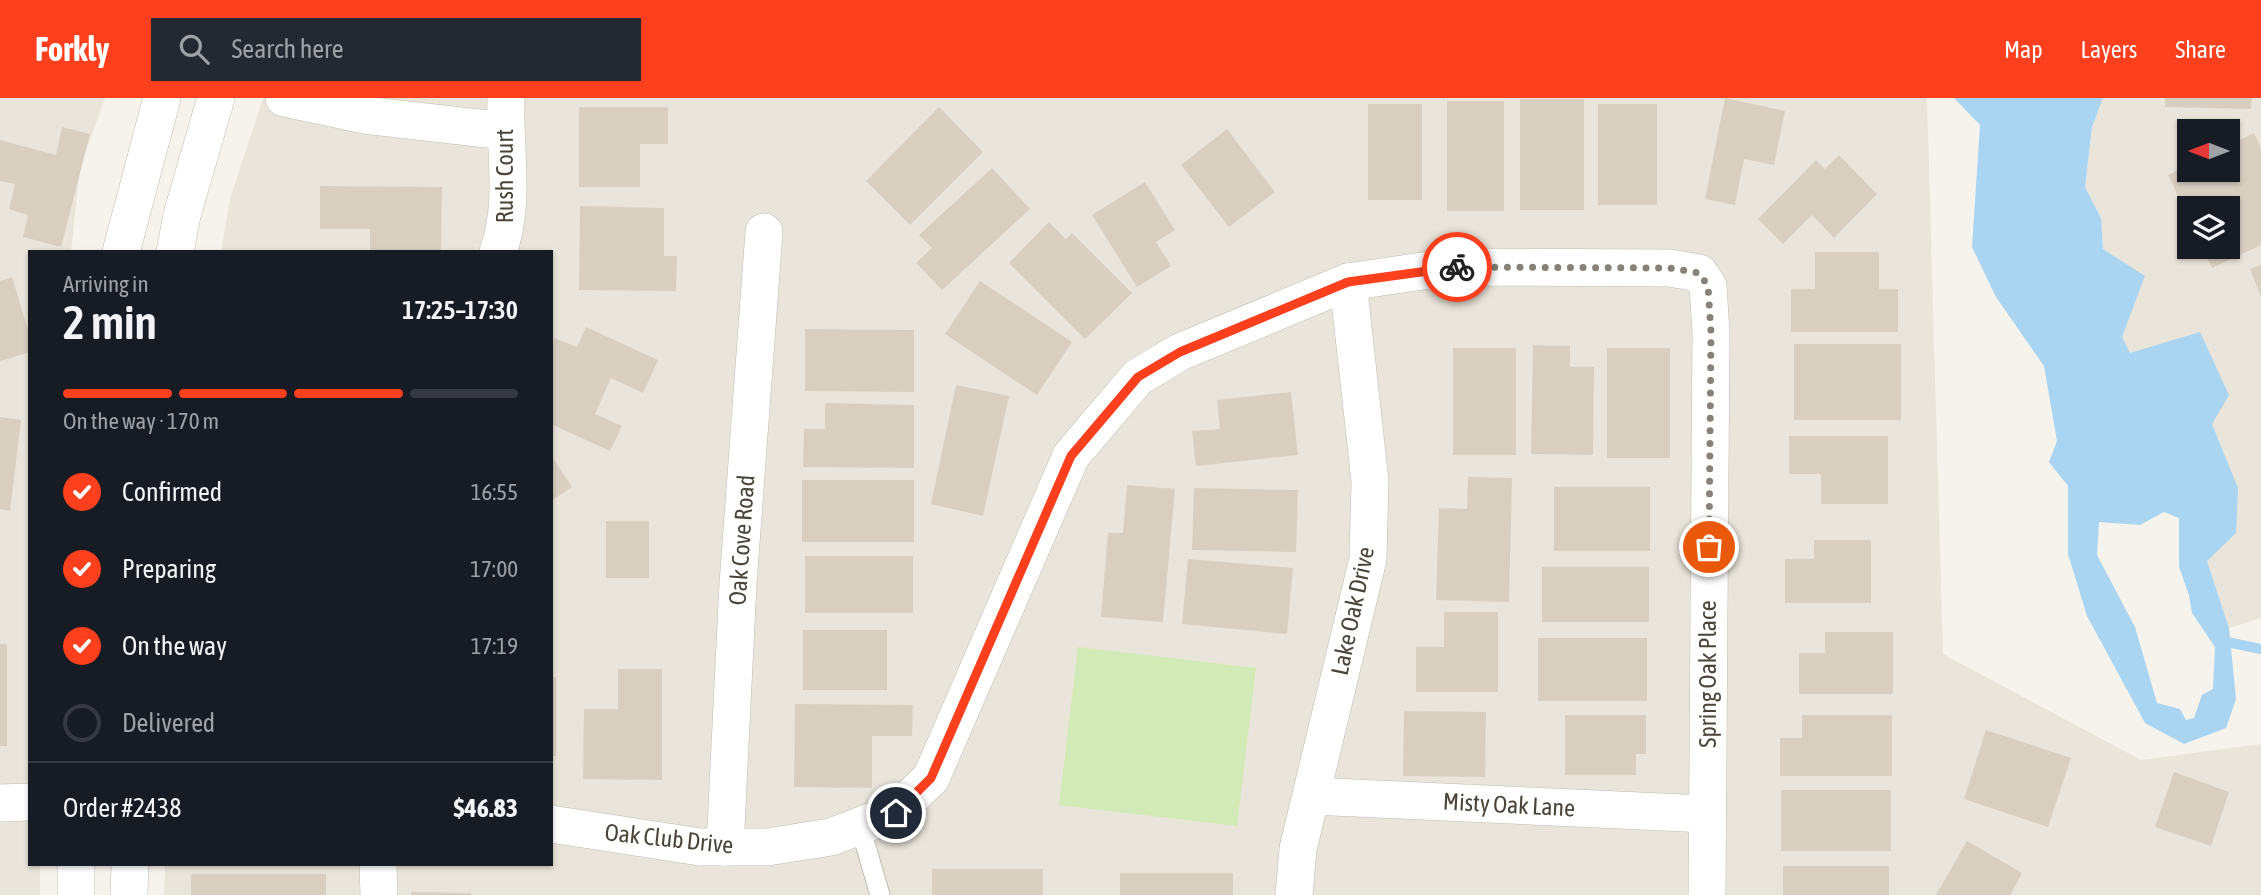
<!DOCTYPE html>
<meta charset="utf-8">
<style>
:root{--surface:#171b24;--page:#242831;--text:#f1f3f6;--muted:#9ea1a6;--line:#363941;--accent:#fc3f1d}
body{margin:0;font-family:"Asap Condensed",sans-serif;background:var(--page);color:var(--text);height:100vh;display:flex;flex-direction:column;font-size:26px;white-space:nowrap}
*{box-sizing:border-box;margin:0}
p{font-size:23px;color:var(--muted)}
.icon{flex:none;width:38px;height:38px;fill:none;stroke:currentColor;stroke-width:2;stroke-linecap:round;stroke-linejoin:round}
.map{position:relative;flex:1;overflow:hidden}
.sheet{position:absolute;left:28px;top:152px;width:525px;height:616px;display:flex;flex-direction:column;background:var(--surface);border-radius:0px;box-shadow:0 2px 5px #0004}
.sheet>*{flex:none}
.needle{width:46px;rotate:270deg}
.buttons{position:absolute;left:2177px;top:21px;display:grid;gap:14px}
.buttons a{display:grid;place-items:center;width:63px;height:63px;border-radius:0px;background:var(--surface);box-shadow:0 2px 5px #0004;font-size:35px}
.pin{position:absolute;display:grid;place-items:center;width:60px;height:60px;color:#fff;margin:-30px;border:4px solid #fff;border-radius:50%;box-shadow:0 2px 7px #0007}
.courier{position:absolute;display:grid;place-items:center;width:70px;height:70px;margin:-35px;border:5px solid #fc3f1d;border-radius:50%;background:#fff;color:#222;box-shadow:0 2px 9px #0007}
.summary em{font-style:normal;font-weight:600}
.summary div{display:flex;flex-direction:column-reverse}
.summary{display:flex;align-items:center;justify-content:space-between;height:119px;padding:0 35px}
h1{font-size:46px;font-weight:600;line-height:52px}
.bar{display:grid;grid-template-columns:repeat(4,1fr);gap:10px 7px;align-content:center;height:84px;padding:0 35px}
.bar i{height:9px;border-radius:5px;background:var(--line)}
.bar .active{background:var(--accent)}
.bar p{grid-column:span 4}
.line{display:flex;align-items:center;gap:18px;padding:0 35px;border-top:2px solid var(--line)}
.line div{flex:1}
ol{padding:0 35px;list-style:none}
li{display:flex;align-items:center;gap:21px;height:77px}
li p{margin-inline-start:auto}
li .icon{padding:7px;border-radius:50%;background:var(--accent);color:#fff;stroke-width:4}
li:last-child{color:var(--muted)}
li i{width:38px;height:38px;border:4px solid var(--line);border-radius:50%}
header{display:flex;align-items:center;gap:42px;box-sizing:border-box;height:98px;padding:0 35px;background:var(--accent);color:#fff}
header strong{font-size:33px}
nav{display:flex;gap:38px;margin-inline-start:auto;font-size:24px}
.search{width:490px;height:63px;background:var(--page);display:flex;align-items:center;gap:18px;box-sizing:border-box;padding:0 24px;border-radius:0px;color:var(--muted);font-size:26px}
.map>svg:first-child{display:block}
.residential{fill:#eae5da;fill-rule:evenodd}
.green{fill:#d2eab5}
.water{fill:#a9d4f2;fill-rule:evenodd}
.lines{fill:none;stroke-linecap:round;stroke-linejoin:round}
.stream{stroke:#a9d4f2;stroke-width:10}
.building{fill:#d8cfc1}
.service-casing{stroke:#c2bbae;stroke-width:21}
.minor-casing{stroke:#c2bbae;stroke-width:38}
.service{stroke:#fff;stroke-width:19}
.minor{stroke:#fff;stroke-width:37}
.done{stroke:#878178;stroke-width:7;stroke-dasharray:0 12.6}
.route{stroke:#fc3f1d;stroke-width:9}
.labels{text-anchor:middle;stroke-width:7;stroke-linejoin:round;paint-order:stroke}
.street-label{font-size:24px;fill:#4b4439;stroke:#fff}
</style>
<header>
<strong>Forkly</strong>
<div class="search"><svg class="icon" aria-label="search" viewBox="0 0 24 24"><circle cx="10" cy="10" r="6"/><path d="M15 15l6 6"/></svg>Search here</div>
<nav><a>Map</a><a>Layers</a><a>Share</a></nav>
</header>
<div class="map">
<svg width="2261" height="797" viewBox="0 0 2261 797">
<rect width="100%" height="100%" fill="#f6f3ec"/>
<g class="residential">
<polygon points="0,0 105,0 80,70 71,154 30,154 30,766 40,767 40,797 0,797"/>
<polygon points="263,0 1927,0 1943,556 2141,662 2261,646 2261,797 164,797 165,767 551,766 551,154 221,154 230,101"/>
<path d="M2103,0H2261V520L2229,530L2207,463L2238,390L2212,326L2129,255L2122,239L2145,178L2103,151L2101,120L2085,89L2092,29ZM2189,33H2228V72H2189ZM2189,110H2228V149H2189Z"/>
</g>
<polygon class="green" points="1078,549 1256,570 1237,728 1059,707"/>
<path class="water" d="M1954,0H2103L2092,29L2085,89L2101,120L2103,151L2145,178L2122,239L2130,255L2200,234L2229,297L2212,326L2238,390L2236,435L2207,463L2229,530L2236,601L2226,630L2184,646L2145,625L2087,518L2068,456V388L2049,364L2057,343L2044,268L1996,199L1972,149L1980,27ZM2164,414L2179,420V469L2189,497L2192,515L2215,549L2213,591L2202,597L2194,620L2186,622L2180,611L2157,605L2135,529L2097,457L2099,424L2140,427Z"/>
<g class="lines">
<polyline class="stream" points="2224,538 2227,544 2261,551"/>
</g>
<g class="building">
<polygon points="1725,0 1785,13 1774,67 1744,61 1735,107 1705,101"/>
<polygon points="2165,0 2252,0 2251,11 2165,9"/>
<rect x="1520" y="1" width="64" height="111"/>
<rect x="1447" y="3" width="57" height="110"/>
<rect x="1368" y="6" width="54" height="96"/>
<rect x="1598" y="6" width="59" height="101"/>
<polygon points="579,9 668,9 668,46 640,46 640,89 579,89"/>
<polygon points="939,9 983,54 910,127 866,83"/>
<polygon points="62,29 90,36 61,149 23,139 28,117 9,111 15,86 0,83 0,42 56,57"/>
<polygon points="1227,31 1275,94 1229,129 1181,67"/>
<polygon points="2254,35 2261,50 2261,147 2212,170 2202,149 2228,149 2228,110 2189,110 2189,122 2168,77 2189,67 2189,72 2228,72 2228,48"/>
<polygon points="1839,57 1877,96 1834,140 1812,117 1783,146 1758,121 1816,62 1825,71"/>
<polygon points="992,70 1030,111 942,192 916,165 932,150 919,137"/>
<polygon points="1145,84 1175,132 1156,144 1171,168 1137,189 1092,117"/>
<polygon points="320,88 442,89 441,154 370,154 370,131 320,131"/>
<polygon points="580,108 664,110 664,158 677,158 676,193 579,192"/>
<polygon points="1049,124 1066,141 1072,135 1132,195 1085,241 1009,165"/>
<polygon points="1815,154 1879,154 1879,191 1898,191 1898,234 1791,234 1791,191 1815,191"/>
<polygon points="2261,167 2261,199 2250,171"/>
<polygon points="12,179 30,239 30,254 0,263 0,183"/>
<polygon points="980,183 1072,244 1037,297 945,236"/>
<polygon points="586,229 658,262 643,295 611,280 595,316 622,328 610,353 551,326 551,248 555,240 577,249"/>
<polygon points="805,231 914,232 914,294 805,293"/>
<rect x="1794" y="246" width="107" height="76"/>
<polygon points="1533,247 1570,248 1570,269 1594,269 1593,357 1531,356"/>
<rect x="1453" y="250" width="63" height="107"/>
<rect x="1607" y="250" width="63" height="110"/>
<polygon points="956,287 1009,298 983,418 931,406"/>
<polygon points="1291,294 1298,357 1196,368 1192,333 1220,331 1217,302"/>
<polygon points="825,305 914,307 914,370 803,369 804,331 825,331"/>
<polygon points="0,319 21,322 10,413 0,411"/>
<polygon points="1789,338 1888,338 1888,406 1821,406 1821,376 1789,376"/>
<polygon points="551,357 572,389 551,403"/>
<polygon points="1468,379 1512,380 1509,504 1436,502 1439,410 1467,411"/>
<rect x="802" y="382" width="112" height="62"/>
<polygon points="1127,387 1175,391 1163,524 1101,519 1108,435 1123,435"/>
<rect x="1554" y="389" width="96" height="64"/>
<polygon points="1194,390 1298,392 1296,454 1192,452"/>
<rect x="606" y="423" width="43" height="57"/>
<polygon points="1814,442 1871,442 1871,505 1785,505 1785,461 1814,461"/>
<rect x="805" y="458" width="108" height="57"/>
<polygon points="1188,461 1293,470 1287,536 1182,526"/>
<rect x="1542" y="469" width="107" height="55"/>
<polygon points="1444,514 1498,514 1498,594 1416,594 1416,549 1444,549"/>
<rect x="803" y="532" width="84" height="60"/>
<polygon points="1825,534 1893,534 1893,596 1799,596 1799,555 1825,555"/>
<rect x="1538" y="540" width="109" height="63"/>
<rect x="0" y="546" width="7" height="102"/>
<polygon points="618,571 662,571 662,682 583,681 584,611 618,611"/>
<rect x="551" y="579" width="5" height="79"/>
<polygon points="795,606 913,607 912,638 872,638 872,690 794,689"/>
<polygon points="1404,613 1486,614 1485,679 1403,678"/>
<polygon points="1565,617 1646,617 1646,656 1636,656 1636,677 1565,677"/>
<polygon points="1802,617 1892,617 1892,678 1780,678 1780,640 1802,640"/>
<polygon points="1986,632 2071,660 2048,729 1964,701"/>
<polygon points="2174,674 2229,694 2211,748 2155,729"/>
<rect x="1781" y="692" width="110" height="61"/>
<polygon points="1967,743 2022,775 2010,797 1936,797"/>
<rect x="1783" y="768" width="106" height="29"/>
<rect x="932" y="771" width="111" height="26"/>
<rect x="1120" y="775" width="113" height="22"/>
<rect x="191" y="776" width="135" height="21"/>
<polygon points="411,794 471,795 471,797 411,797"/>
</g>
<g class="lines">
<defs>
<polyline id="service" points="860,728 880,797"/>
<g id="minor">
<polyline points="284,0 364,17 505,33"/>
<polyline points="121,154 162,0"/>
<polyline points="175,154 182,117 216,0"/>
<path d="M498,154C516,105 504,51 506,0"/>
<polyline points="1311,698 1707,716"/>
<polyline points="0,705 30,704"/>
<polyline points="551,726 700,749 767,749 831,739 896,714 931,680 1071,358 1138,279 1180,254 1348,184 1450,169 1670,170 1699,175 1708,188 1711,234 1707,797"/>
<polyline points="725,749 738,486 764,134"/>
<polyline points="378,766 379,797"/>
<polyline points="76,797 76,766"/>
<polyline points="129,797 130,766"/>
<polyline points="1294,797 1298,751 1368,461 1370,383 1348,184"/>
</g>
</defs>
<use href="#service" class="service-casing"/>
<use href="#minor" class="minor-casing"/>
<use href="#service" class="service"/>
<use href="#minor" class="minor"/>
</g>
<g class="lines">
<polyline class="done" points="1457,169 1670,170 1699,175 1708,188 1711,234 1709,449"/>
<polyline class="route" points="896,715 931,680 1071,358 1138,279 1180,254 1348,184 1457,169"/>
</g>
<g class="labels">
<g class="street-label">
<text transform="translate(505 78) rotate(-90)" y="8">Rush Court</text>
<text transform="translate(742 442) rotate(-86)" y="8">Oak Cove Road</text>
<text transform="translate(1353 513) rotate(-78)" y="8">Lake Oak Drive</text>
<text transform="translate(1708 576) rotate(-90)" y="8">Spring Oak Place</text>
<text transform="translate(1509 707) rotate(3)" y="8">Misty Oak Lane</text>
<text transform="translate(669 741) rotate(6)" y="8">Oak Club Drive</text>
</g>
</g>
</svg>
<div class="buttons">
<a><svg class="needle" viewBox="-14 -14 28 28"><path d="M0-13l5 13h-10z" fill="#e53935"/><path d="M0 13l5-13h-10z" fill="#9ea1a6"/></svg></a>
<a><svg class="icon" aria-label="layers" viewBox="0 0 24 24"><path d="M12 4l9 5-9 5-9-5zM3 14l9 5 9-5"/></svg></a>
</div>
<div class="pin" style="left:1709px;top:449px;background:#ea580c"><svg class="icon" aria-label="bag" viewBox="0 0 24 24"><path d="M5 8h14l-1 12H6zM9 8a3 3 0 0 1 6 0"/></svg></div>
<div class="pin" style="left:896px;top:715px;background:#1f2937"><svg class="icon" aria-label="home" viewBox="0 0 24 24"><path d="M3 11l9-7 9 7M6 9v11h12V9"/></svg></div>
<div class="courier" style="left:1457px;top:169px"><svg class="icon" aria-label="bike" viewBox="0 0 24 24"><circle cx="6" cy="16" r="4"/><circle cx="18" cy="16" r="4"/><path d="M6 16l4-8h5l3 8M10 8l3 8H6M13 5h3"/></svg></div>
<section class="sheet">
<div class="summary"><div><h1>2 min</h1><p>Arriving in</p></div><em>17:25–17:30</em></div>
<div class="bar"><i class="active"></i><i class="active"></i><i class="active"></i><i></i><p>On the way · 170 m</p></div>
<ol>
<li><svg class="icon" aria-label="check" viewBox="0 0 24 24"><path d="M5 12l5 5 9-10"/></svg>Confirmed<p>16:55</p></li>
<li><svg class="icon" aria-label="check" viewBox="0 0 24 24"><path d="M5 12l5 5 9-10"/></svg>Preparing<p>17:00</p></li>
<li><svg class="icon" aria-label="check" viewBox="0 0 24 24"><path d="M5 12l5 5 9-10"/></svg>On the way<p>17:19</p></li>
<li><i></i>Delivered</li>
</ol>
<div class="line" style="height:91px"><div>Order #2438</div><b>$46.83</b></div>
</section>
</div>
